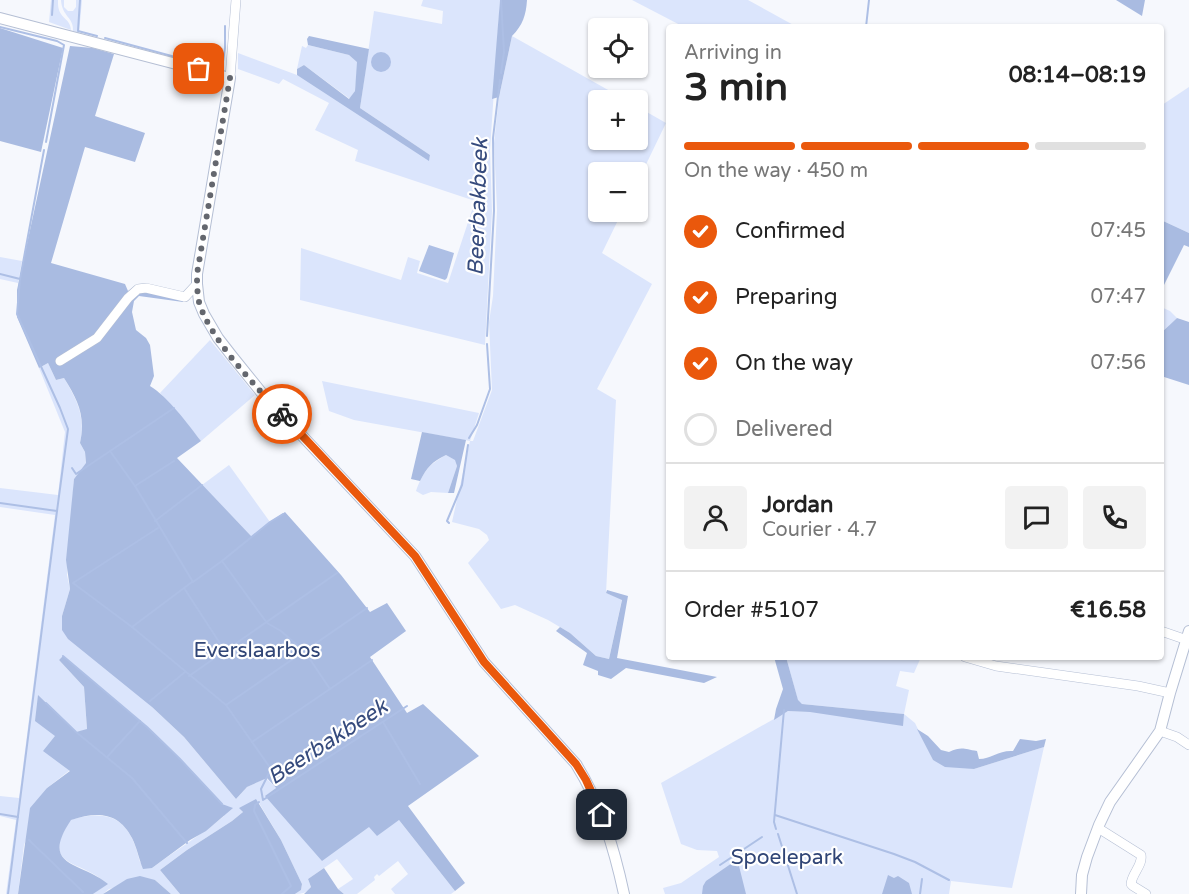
<!DOCTYPE html>
<meta charset="utf-8">
<style>
:root{--surface:#fff;--page:#f2f2f2;--text:#222;--muted:#767676;--line:#e0e0e0;--accent:#ea580c}
body{margin:0;font-family:"Varela Round",sans-serif;background:var(--page);color:var(--text);height:100vh;display:flex;flex-direction:column;font-size:22px;white-space:nowrap}
*{box-sizing:border-box;margin:0}
p{font-size:20px;color:var(--muted)}
.icon{flex:none;width:33px;height:33px;fill:none;stroke:currentColor;stroke-width:2;stroke-linecap:round;stroke-linejoin:round}
.map{position:relative;flex:1;overflow:hidden}
.side{position:absolute;left:666px;top:24px;width:498px;height:636px;display:flex;flex-direction:column;background:var(--surface);border-radius:6px;box-shadow:0 2px 4px #0004}
.side>*{flex:none}
.buttons{position:absolute;left:588px;top:18px;display:grid;gap:12px}
.buttons a{display:grid;place-items:center;width:60px;height:60px;border-radius:6px;background:var(--surface);box-shadow:0 2px 4px #0004;font-size:30px}
.pin{position:absolute;display:grid;place-items:center;width:51px;height:51px;color:#fff;margin:-26px;border-radius:12px;box-shadow:0 3px 9px #0006}
.courier{position:absolute;display:grid;place-items:center;width:60px;height:60px;margin:-30px;border:4px solid #ea580c;border-radius:50%;background:#fff;color:#222;box-shadow:0 2px 8px #0007}
.summary em{font-style:normal;font-weight:700}
.summary div{display:flex;flex-direction:column-reverse}
.summary{display:flex;align-items:center;justify-content:space-between;height:102px;padding:0 18px}
h1{font-size:39px;font-weight:700;line-height:45px}
.bar{display:grid;grid-template-columns:repeat(4,1fr);gap:9px 6px;align-content:center;height:72px;padding:0 18px}
.bar i{height:8px;border-radius:4px;background:var(--line)}
.bar .current{background:var(--accent)}
.bar p{grid-column:span 4}
.line{display:flex;align-items:center;gap:15px;padding:0 18px;border-top:2px solid var(--line)}
.line div{flex:1}
.round{display:grid;place-items:center;flex:none;width:63px;height:63px;border-radius:6px;background:var(--page)}
ol{padding:0 18px;list-style:none}
li{display:flex;align-items:center;gap:18px;height:66px}
li p{margin-inline-start:auto}
li .icon{padding:6px;border-radius:50%;background:var(--accent);color:#fff;stroke-width:4}
li:last-child{color:var(--muted)}
li i{width:33px;height:33px;border:3px solid var(--line);border-radius:50%}
.map>svg:first-child{display:block}
.green{fill:#dbe5fc}
.forest{fill:#a9bbe1}
.water{fill:#adbfe5}
.lines{fill:none;stroke-linecap:round;stroke-linejoin:round}
.stream{stroke:#adbfe5;stroke-width:2}
.minor-casing{stroke:#b5bfd4;stroke-width:10}
.tertiary-casing{stroke:#b5bfd4;stroke-width:12}
.minor{stroke:#fff;stroke-width:9}
.tertiary{stroke:#fff;stroke-width:10}
.done{stroke:#64676e;stroke-width:6;stroke-dasharray:0 10.8}
.route{stroke:#ea580c;stroke-width:8}
.labels{text-anchor:middle;stroke-width:4.5;stroke-linejoin:round;paint-order:stroke}
.park-label{font-size:21px;fill:#304576;stroke:#fff}
.water-label{font-size:22px;font-style:italic;fill:#364b7d;stroke:#fff}
</style>
<div class="map">
<svg width="1189" height="894" viewBox="0 0 1189 894">
<rect width="100%" height="100%" fill="#f6f8fd"/>
<g class="green">
<path d="M51,0H58C57,20 70,16 71,30L49,22Z"/>
<path d="M61,0H64V7L68,11H73L76,7V0H82L79,33L73,31C74,17 62,17 61,0Z"/>
<polygon points="423,0 500,0 490,150 492,211 485,345 300,300 301,248 401,280 408,257 420,261 417,273 448,283 475,201 355,161 358,150 315,130 329,103 283,79 279,84 238,69 238,53 297,75 307,80 429,160 430,155 360,108 374,11 442,24 443,11 421,6"/>
<polygon points="632,0 748,0 797,27 684,27"/>
<polygon points="512,36 626,100 598,100 598,140 638,140 638,107 666,123 638,181 638,172 598,172 598,212 622,212 602,253 652,284 597,389 616,400 606,593 622,599 609,659 596,656 570,633 548,620 515,605 501,609 468,563 489,540 487,535 479,529 452,522 470,441 354,420 329,411 322,381 479,413 470,441 473,441 492,390 489,322 493,296 497,210 494,143 499,97"/>
<polygon points="308,45 349,55 358,62 355,91 350,99 304,65 297,69 302,46 306,48"/>
<polygon points="1189,87 1189,233 1161,220 1161,109 1162,105"/>
<polygon points="0,257 22,261 18,283 0,279"/>
<polygon points="1161,307 1170,311 1177,318 1161,333"/>
<polygon points="210,340 255,395 201,441 177,412 160,393"/>
<path d="M48,363L56,380L64,378C77,400 86,417 80,443L85,452L86,464L74,479L67,575L70,589L62,616L152,707L184,737L236,799L247,787L266,778L276,788L266,796L370,827L399,820L455,891L451,894H395L391,889L408,874L398,861L379,876L377,874L374,877L375,880L357,894H344L338,889L353,879L337,859L308,879L311,887C306,893 303,894 295,894L301,890L302,884L281,840L259,803L240,808L243,812L232,821L187,850L160,870L180,894H171L155,880L109,889L103,894H93L107,884C82,859 39,869 70,820C112,808 130,820 140,862L152,868C176,850 201,835 224,816L222,804L180,759L147,727L63,657L59,660L84,687L87,730L76,732L38,696L70,770L47,788L24,845L18,894H6L16,820L0,816V796L19,798L55,515L0,507V488L58,495L65,432L39,368Z"/>
<path d="M446,455L456,460L457,466L448,493L431,492L423,495L416,491C423,472 428,465 446,455Z"/>
<polygon points="229,465 270,522 252,537 202,485"/>
<polygon points="786,657 840,657 851,659 859,657 921,657 914,673 900,671 896,686 909,690 904,714 915,723 933,760 974,769 1044,747 1012,888 951,881 949,894 665,894 663,888 681,883 719,857 717,851 697,850 681,844 661,783 788,711 904,714 802,704 798,701"/>
</g>
<g class="forest">
<path d="M500,0H527C526,15 523,25 512,36L499,97L492,99Z"/>
<polygon points="1116,0 1145,0 1142,16"/>
<polygon points="0,28 63,48 41,152 0,141"/>
<polygon points="309,36 369,49 360,108 430,155 429,161 297,75 297,69 304,65 349,99 355,91 357,62 349,55 308,45 307,39"/>
<path d="M70,46L93,48L114,54L95,116L145,133L135,162L85,147L51,263L125,284L128,291L135,286L185,293L183,302L139,296L134,301L132,312L136,330L146,338L150,345L154,376L150,386C168,397 188,424 201,441L177,458L252,537L270,522L285,512L341,575L370,612L387,603L406,631L370,657L407,713L423,704L479,756L408,806L465,883L455,891L399,820L377,836L369,827L322,861L265,796L276,788L267,778L247,787L236,799L184,737L152,707L68,639L62,630V616L70,589L66,560L74,479L86,463L85,452L80,443C86,417 78,400 64,378L56,380L48,363L39,368L17,317V290Z"/>
<polygon points="1161,220 1189,233 1189,247 1184,245 1161,291"/>
<polygon points="1177,318 1189,322 1189,385 1161,376 1161,333"/>
<path d="M422,432L466,440L454,493H448L457,466L455,460L446,455C432,462 427,467 420,481L411,479Z"/>
<polygon points="607,590 628,596 617,658 717,677 704,683 626,668 611,679 598,675 598,671 583,665 587,653 556,631 560,627 570,633 596,656 609,659 622,600 606,593"/>
<path d="M63,656L147,727L180,759L222,804L233,808L206,831L190,840L152,868L143,869C139,859 137,848 132,838C118,811 96,812 71,820C39,868 81,861 108,884L93,894H18L30,808L47,788L70,771L43,751L55,736L35,721L38,695L76,732L87,729L84,687L59,660Z"/>
<polygon points="774,657 786,657 798,700 802,704 904,714 903,726 810,712 788,711 774,720 776,709 783,689"/>
<path d="M917,729L928,736L941,750L949,752C962,746 964,749 977,751L979,759C991,759 999,750 1013,751L1020,739L1036,741L1046,739L1044,747L974,769L945,767L933,760Z"/>
<polygon points="256,799 281,840 302,884 301,890 295,894 180,894 160,870 187,850 232,821 243,812 239,808"/>
<polygon points="735,861 738,862 746,894 702,894 703,886 706,881"/>
<polygon points="324,868 338,889 344,894 304,894 311,887 308,879"/>
<polygon points="888,875 894,878 898,876 909,883 912,894 882,894"/>
<polygon points="140,876 155,880 171,894 103,894 127,879"/>
</g>
<g class="water">
<circle cx="381" cy="62" r="10"/>
<polygon points="429,245 454,253 447,278 445,280 419,271"/>
</g>
<g class="lines">
<g class="stream">
<polyline points="80,0 78,31 97,36"/>
<polyline points="501,0 504,52 501,73"/>
<polyline points="52,15 53,0"/>
<polyline points="0,27 57,41 64,45 46,142"/>
<polyline points="866,27 869,0"/>
<polyline points="105,38 179,58"/>
<polyline points="189,61 219,69 222,68 225,48 225,26"/>
<polyline points="0,274 20,279 17,314 60,408 68,429 57,511"/>
<polyline points="20,279 44,150"/>
<polyline points="487,336 494,211 493,138 500,80"/>
<polyline points="469,438 477,425 490,389 487,344"/>
<polyline points="110,451 135,486 193,582 222,561 267,623 281,631 305,652 330,689 252,742 271,769 261,789 263,800 407,706"/>
<polyline points="72,468 76,474 174,408"/>
<polyline points="135,486 174,461"/>
<polyline points="0,503 57,511 8,894"/>
<polyline points="155,521 202,485"/>
<polyline points="449,523 447,521 462,485 468,445"/>
<polyline points="158,528 73,583 132,627 226,705 252,742"/>
<polyline points="222,561 270,522 283,514"/>
<polyline points="184,588 225,651"/>
<polyline points="132,627 192,582"/>
<polyline points="63,656 147,727 180,759 222,804"/>
<polyline points="189,676 337,573"/>
<polyline points="330,689 372,660"/>
<polyline points="150,701 185,672"/>
<polyline points="46,703 76,732 132,778 187,843"/>
<polyline points="226,705 367,608"/>
<polyline points="383,722 420,784"/>
<polyline points="107,757 140,721"/>
<polyline points="259,802 255,805 254,811 291,886 282,894"/>
<polyline points="0,814 18,817"/>
<polyline points="775,815 894,854 915,862 949,880"/>
<polyline points="776,829 774,822 784,710"/>
<polyline points="778,834 797,894"/>
<polyline points="29,840 83,892"/>
<polyline points="720,865 762,837"/>
<polyline points="920,894 922,879"/>
</g>
<defs>
<g id="minor">
<polyline points="230,78 236,0"/>
<polyline points="60,361 97,338 128,298 138,289 146,288 185,297 197,284"/>
<polyline points="1161,631 1187,640"/>
<polyline points="965,657 996,666 1138,686 1170,693"/>
<polyline points="1160,731 1177,737 1189,745"/>
<path d="M1098,828L1141,855C1143,865 1132,873 1131,884L1133,886L1146,894"/>
</g>
<g id="tertiary">
<path d="M0,18L230,78L197,274V284L199,302L204,314L218,338L232,356L261,392L415,556L484,662L576,764C601,804 614,848 624,894"/>
<polyline points="1081,894 1082,875 1087,857 1099,825 1110,802 1160,731 1170,693 1189,631"/>
</g>
</defs>
<use href="#minor" class="minor-casing"/>
<use href="#tertiary" class="tertiary-casing"/>
<use href="#minor" class="minor"/>
<use href="#tertiary" class="tertiary"/>
</g>
<g class="lines">
<path class="done" d="M199,69L230,78L197,274C197,283 197,292 199,302C209,338 256,387 282,414"/>
<polyline class="route" points="282,414 415,556 484,662 576,764 586,780 602,815"/>
</g>
<g class="labels">
<g class="park-label">
<text x="257" y="657">Everslaarbos</text>
<text x="787" y="864">Spoelepark</text>
</g>
<g class="water-label">
<text transform="translate(477 207) rotate(-88)" y="8">Beerbakbeek</text>
<text transform="translate(327 741) rotate(-33)" y="8">Beerbakbeek</text>
</g>
</g>
</svg>
<div class="buttons">
<a><svg class="icon" aria-label="locate" viewBox="0 0 24 24"><circle cx="12" cy="12" r="6"/><path d="M12 2v4M12 18v4M2 12h4M18 12h4"/></svg></a>
<a>+</a>
<a>−</a>
</div>
<div class="pin" style="left:199px;top:69px;background:#ea580c"><svg class="icon" aria-label="bag" viewBox="0 0 24 24"><path d="M5 8h14l-1 12H6zM9 8a3 3 0 0 1 6 0"/></svg></div>
<div class="pin" style="left:602px;top:815px;background:#1f2937"><svg class="icon" aria-label="home" viewBox="0 0 24 24"><path d="M3 11l9-7 9 7M6 9v11h12V9"/></svg></div>
<div class="courier" style="left:282px;top:414px"><svg class="icon" aria-label="bike" viewBox="0 0 24 24"><circle cx="6" cy="16" r="4"/><circle cx="18" cy="16" r="4"/><path d="M6 16l4-8h5l3 8M10 8l3 8H6M13 5h3"/></svg></div>
<section class="side">
<div class="summary"><div><h1>3 min</h1><p>Arriving in</p></div><em>08:14–08:19</em></div>
<div class="bar"><i class="current"></i><i class="current"></i><i class="current"></i><i></i><p>On the way · 450 m</p></div>
<ol>
<li><svg class="icon" aria-label="check" viewBox="0 0 24 24"><path d="M5 12l5 5 9-10"/></svg>Confirmed<p>07:45</p></li>
<li><svg class="icon" aria-label="check" viewBox="0 0 24 24"><path d="M5 12l5 5 9-10"/></svg>Preparing<p>07:47</p></li>
<li><svg class="icon" aria-label="check" viewBox="0 0 24 24"><path d="M5 12l5 5 9-10"/></svg>On the way<p>07:56</p></li>
<li><i></i>Delivered</li>
</ol>
<div class="line" style="height:108px"><a class="round"><svg class="icon" aria-label="person" viewBox="0 0 24 24"><circle cx="12" cy="8" r="4"/><path d="M4 21q1-7 8-7t8 7"/></svg></a><div><b>Jordan</b><p>Courier · 4.7</p></div><a class="round"><svg class="icon" aria-label="chat" viewBox="0 0 24 24"><path d="M4 5h16v11H9l-5 4z"/></svg></a><a class="round"><svg class="icon" aria-label="phone" viewBox="0 0 24 24"><path d="M5 4h4l2 5-3 2q2 4 5 5l2-3 5 2v4C11 20 4 13 5 4z"/></svg></a></div>
<div class="line" style="height:78px"><div>Order #5107</div><b>€16.58</b></div>
</section>
</div>
